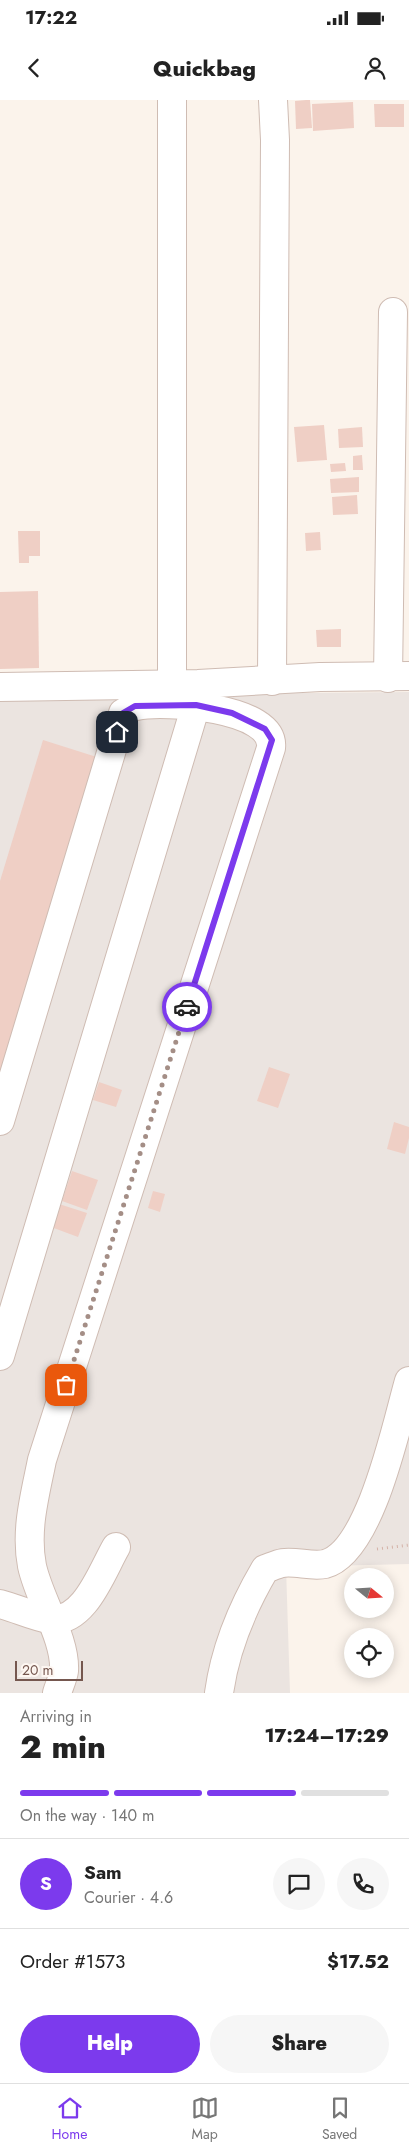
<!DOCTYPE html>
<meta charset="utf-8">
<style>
:root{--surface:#fff;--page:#f6f6f6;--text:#222;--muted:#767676;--line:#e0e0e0;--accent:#7c3aed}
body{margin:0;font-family:Jost,sans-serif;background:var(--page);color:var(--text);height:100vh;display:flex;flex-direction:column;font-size:19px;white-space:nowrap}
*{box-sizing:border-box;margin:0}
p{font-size:16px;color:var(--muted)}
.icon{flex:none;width:28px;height:28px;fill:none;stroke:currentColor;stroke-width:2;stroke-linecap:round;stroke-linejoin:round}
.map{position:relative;height:1593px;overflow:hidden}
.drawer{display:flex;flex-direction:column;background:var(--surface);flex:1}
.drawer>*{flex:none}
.needle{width:32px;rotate:108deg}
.buttons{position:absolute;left:344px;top:1468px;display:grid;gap:10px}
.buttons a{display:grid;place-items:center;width:50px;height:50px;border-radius:50%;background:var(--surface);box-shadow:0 2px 12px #0003;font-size:25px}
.scale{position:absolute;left:15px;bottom:12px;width:68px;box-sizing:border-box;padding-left:5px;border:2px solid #75574f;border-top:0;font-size:14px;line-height:18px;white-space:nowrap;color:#75574f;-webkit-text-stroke:4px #fef7f2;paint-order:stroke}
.pin{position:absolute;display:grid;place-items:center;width:42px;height:42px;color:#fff;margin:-21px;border-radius:10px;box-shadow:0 2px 8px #0006}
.courier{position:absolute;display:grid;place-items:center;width:50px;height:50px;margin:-25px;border:4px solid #7c3aed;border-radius:50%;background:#fff;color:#222;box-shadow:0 1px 6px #0007}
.overview em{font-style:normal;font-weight:800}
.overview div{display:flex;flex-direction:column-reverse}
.overview{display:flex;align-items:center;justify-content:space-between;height:85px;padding:0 20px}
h1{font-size:32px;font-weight:800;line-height:38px}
.bar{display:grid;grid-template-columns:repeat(4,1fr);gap:8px 5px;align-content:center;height:60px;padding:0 20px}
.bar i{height:6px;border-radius:4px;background:var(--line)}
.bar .on{background:var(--accent)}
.bar p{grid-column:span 4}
.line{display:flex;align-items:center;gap:12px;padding:0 20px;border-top:1px solid var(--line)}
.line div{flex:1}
.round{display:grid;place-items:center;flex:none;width:52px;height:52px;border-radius:26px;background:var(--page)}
.action{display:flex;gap:10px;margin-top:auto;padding:10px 20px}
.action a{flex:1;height:58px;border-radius:30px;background:var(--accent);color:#fff;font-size:20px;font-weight:800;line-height:58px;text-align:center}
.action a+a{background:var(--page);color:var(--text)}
.status{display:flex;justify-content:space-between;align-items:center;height:35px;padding:0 25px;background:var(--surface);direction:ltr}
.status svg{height:14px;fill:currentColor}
header{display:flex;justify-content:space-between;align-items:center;height:65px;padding:0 20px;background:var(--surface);font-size:22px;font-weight:800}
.tabs{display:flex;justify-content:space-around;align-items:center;height:70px;border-top:1px solid var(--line);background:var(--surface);font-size:14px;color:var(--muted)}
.tabs a{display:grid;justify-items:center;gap:2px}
.tabs .on{color:var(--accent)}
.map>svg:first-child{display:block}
.industrial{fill:#ebe4e0}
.building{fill:#efcfc5}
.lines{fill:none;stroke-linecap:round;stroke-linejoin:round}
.minor-casing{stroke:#cfbcb3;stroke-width:30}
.path{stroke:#d4b2a7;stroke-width:3;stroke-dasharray:1 4;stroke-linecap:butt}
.minor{stroke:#fff;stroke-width:28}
.done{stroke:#a48e86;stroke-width:5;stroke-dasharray:0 9}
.route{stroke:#7c3aed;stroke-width:6}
</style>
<div class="status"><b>17:22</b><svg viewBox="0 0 49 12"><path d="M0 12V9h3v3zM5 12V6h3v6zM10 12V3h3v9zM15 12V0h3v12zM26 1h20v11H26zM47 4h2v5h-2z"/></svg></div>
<header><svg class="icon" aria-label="back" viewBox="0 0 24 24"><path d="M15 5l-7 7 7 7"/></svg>Quickbag<svg class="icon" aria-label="person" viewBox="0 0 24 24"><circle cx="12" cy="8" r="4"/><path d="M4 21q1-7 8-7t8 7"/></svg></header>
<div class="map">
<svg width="409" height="1593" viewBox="0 0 409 1593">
<rect width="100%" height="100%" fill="#fbf3eb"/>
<polygon class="industrial" points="409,592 409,1464 286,1467 290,1593 0,1593 0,596"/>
<g class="building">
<polygon points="306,0 310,0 312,28 296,29 295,1"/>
<polygon points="353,2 354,28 313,31 312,4"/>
<polygon points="374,4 404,4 404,27 375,27"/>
<polygon points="324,325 327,360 297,362 294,327"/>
<polygon points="362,327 363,347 339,348 338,329"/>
<polygon points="362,355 363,370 353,370 353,356"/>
<polygon points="345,363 346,371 331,372 330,364"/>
<polygon points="359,377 359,392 331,393 330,379"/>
<polygon points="357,395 358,414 333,415 332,397"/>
<polygon points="18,431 40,431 40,456 29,456 29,463 19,463"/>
<polygon points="320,432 321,450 306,451 305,433"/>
<polygon points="38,491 39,568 0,569 0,492"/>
<polygon points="341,529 341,547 317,547 316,530"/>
<polygon points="43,640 103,659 0,995 0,781"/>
<polygon points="269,967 290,974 278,1008 257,1001"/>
<polygon points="99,982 122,990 116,1007 93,1000"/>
<polygon points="394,1022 409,1027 409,1038 405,1054 387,1049"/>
<polygon points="72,1071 98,1080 87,1110 62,1101"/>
<polygon points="153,1091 165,1094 160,1112 148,1108"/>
<polygon points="59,1104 87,1113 78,1137 51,1127"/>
</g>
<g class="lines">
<defs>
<g id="minor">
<polyline points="172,0 172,584"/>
<polyline points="388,578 393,212"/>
<polyline points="272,581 275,40 273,0"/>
<polyline points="0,587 198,584 320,577 409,576"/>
<path d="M0,1021L123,613C127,611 132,606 136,606C164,600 276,607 271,648L42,1360C35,1395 25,1430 32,1466C39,1499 66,1539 64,1571C63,1578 59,1586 57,1593"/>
<polyline points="0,1256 196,605"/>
<path d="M0,1504C16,1508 32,1516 49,1519C84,1525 102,1471 116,1447"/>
<path d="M219,1593C225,1549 242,1508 265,1469C271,1467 277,1464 283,1463C296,1461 312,1467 325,1464C371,1452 397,1322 409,1281"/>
</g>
</defs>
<use href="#minor" class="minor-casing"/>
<polyline class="path" points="377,1449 409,1445"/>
<use href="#minor" class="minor"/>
</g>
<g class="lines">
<polyline class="done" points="66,1285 187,907"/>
<polyline class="route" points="117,632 123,613 135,606 196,605 232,613 265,629 272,640 187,907"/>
</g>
</svg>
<div class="buttons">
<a><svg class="needle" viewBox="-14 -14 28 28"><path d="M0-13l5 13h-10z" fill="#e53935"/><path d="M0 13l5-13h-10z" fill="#767676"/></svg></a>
<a><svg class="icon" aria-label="locate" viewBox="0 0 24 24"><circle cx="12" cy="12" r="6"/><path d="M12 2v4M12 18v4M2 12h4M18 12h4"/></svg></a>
</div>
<div class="scale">20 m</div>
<div class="pin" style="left:66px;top:1285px;background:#ea580c"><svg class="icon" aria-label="bag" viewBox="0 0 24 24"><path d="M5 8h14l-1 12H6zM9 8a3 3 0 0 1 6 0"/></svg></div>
<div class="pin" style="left:117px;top:632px;background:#1f2937"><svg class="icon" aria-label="home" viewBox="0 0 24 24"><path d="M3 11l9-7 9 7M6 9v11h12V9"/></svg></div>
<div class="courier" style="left:187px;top:907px"><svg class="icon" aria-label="car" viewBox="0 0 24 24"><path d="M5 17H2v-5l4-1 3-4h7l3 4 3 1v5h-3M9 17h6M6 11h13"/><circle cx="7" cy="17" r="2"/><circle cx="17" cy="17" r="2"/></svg></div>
</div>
<section class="drawer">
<div class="overview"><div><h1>2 min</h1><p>Arriving in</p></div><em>17:24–17:29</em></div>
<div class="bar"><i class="on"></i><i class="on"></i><i class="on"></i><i></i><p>On the way · 140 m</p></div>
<div class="line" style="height:90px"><b class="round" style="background:var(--accent);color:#fff">S</b><div><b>Sam</b><p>Courier · 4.6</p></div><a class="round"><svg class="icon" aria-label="chat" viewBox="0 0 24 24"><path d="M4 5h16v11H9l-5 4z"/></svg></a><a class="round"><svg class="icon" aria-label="phone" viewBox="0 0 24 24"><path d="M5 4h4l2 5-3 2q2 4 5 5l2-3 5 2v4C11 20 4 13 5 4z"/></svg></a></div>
<div class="line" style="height:65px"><div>Order #1573</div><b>$17.52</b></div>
<div class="action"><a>Help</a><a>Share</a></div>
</section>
<nav class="tabs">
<a class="on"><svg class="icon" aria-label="home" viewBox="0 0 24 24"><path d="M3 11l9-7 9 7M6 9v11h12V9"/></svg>Home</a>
<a><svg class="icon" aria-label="map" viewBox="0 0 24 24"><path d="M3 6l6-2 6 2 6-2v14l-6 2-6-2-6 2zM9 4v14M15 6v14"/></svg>Map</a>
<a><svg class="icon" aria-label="saved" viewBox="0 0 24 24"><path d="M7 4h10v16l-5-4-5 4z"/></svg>Saved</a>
</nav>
